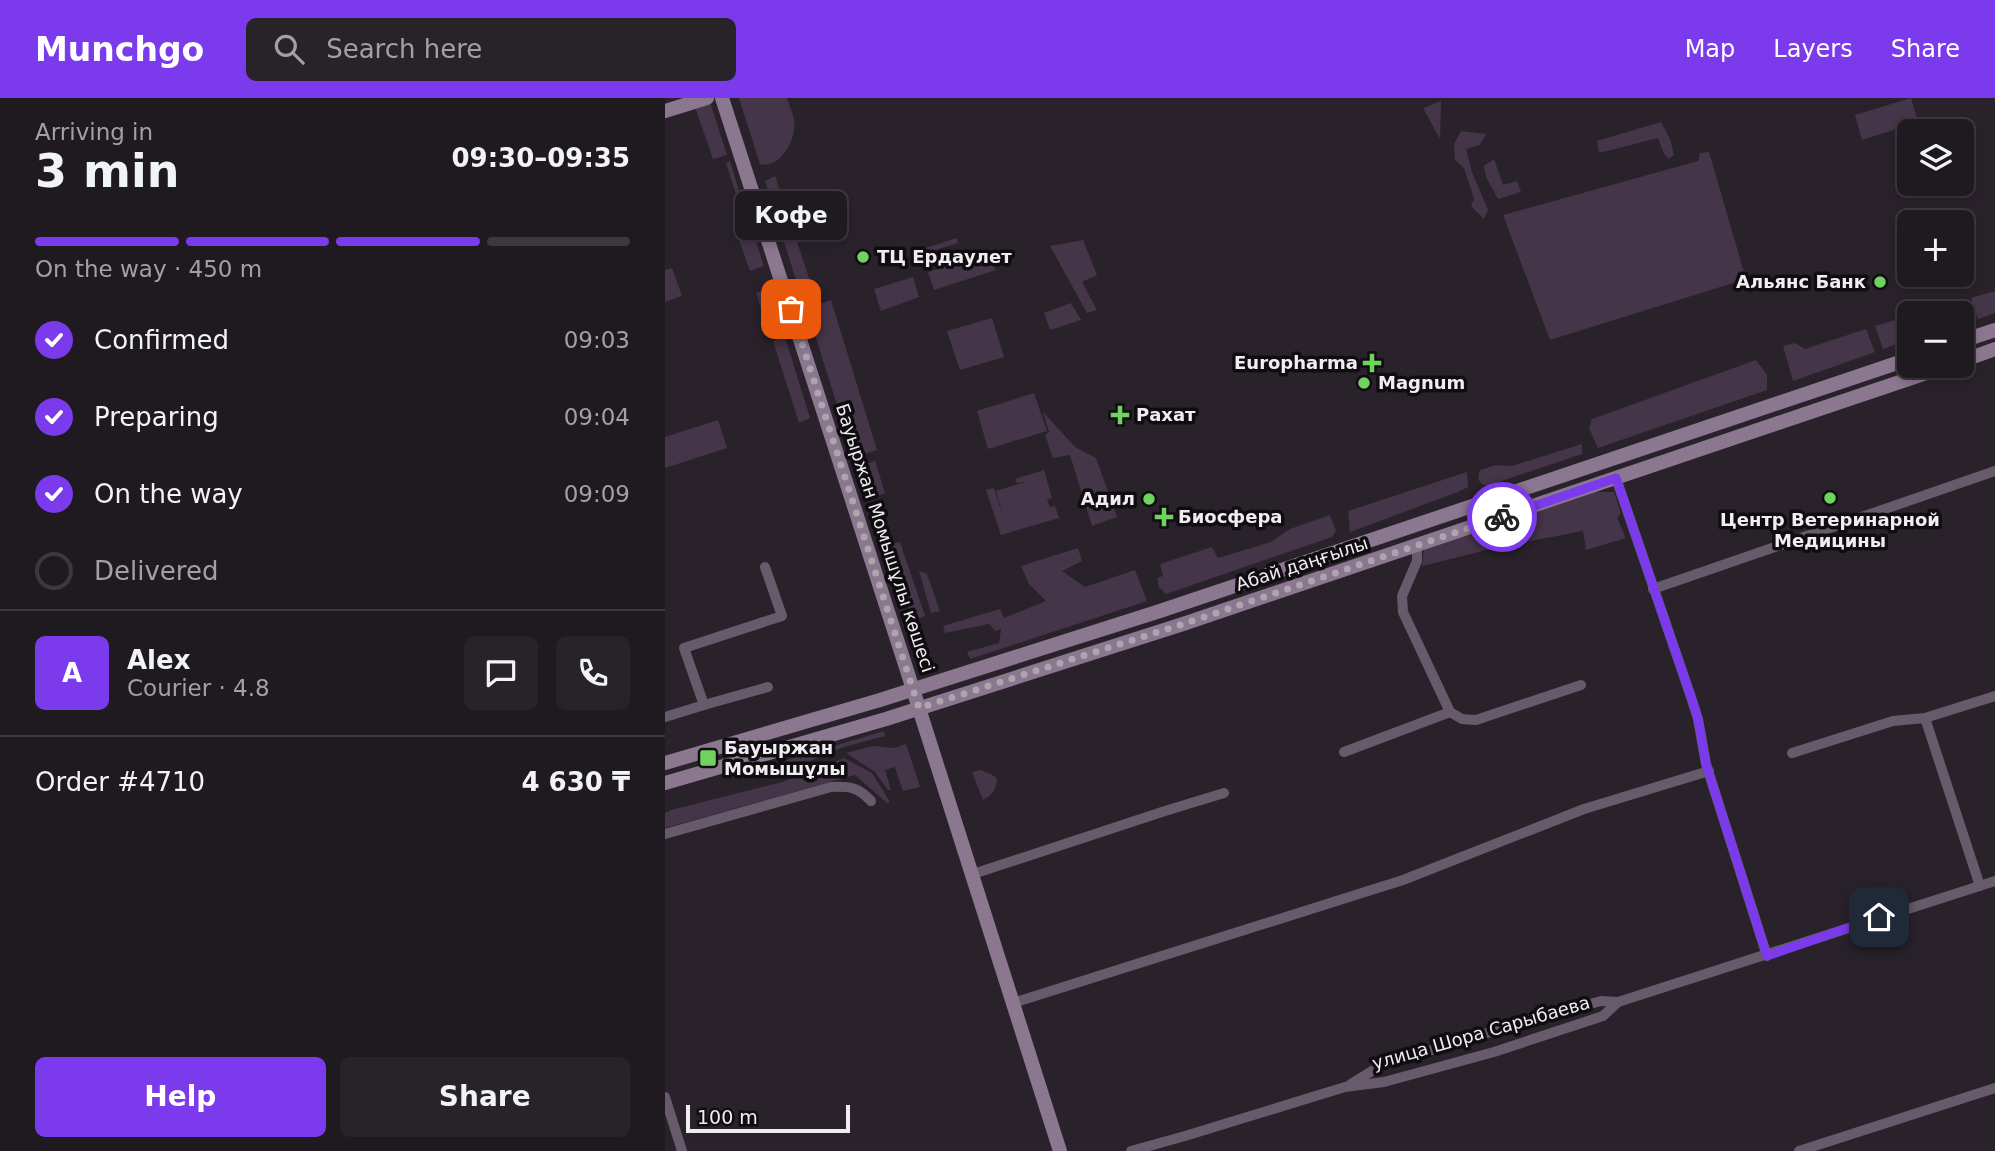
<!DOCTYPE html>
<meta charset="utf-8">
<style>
:root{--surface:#1f1a20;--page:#272329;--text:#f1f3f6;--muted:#a1a1a5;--line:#3c383e;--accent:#7c3aed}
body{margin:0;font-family:"DejaVu Sans",sans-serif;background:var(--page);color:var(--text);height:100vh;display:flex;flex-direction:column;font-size:26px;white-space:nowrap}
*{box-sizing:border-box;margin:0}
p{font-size:23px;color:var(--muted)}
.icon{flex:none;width:38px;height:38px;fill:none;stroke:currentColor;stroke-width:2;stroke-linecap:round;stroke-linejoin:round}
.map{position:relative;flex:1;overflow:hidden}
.side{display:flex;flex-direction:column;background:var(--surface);width:665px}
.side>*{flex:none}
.fabs{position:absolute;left:1232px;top:21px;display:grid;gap:14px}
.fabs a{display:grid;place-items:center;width:77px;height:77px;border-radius:10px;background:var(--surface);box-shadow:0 4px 10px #0003,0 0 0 2px var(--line);font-size:35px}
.scale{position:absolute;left:21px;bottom:18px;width:164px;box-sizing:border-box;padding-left:7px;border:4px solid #f1ecf2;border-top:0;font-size:19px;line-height:24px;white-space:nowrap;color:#f1ecf2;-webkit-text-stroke:5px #100d11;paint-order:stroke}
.pin{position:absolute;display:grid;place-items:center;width:60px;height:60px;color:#fff;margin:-30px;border-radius:14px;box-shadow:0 4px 10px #0006}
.courier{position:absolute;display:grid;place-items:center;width:70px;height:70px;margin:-35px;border:5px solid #7c3aed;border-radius:50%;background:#fff;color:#222;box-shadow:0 2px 9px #0007}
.bubble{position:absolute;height:49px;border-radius:10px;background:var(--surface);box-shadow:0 4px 10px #0003,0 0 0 2px var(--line);font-size:23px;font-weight:700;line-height:49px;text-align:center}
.headline em{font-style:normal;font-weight:700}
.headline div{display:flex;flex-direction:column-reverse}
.headline{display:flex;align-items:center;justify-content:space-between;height:119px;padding:0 35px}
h1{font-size:46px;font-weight:700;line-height:52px}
.bar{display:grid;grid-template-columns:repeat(4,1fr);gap:10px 7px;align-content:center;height:84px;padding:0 35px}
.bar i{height:9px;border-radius:5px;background:var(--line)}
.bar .on{background:var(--accent)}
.bar p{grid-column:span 4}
.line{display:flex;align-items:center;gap:18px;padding:0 35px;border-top:2px solid var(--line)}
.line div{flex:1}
.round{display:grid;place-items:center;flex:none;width:74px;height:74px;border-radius:10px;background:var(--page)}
ol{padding:0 35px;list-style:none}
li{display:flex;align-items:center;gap:21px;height:77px}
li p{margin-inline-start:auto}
li .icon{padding:7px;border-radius:50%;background:var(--accent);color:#fff;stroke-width:4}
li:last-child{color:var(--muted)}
li i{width:38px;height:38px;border:4px solid var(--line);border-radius:50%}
.button{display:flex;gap:14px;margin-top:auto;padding:14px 35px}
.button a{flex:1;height:80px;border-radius:10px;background:var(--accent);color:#fff;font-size:28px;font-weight:700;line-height:80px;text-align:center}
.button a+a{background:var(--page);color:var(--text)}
header{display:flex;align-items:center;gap:42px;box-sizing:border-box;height:98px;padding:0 35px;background:var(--accent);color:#fff}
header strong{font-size:33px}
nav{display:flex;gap:38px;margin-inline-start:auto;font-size:24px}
.search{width:490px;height:63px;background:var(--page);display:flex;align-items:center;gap:18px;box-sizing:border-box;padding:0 24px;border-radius:10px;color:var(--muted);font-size:26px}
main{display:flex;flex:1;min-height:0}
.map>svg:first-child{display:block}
.green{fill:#453548}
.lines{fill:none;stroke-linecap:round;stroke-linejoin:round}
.street{stroke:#675a6a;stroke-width:10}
.secondary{stroke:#8c7790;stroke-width:14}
.done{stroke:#aba5ac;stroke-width:7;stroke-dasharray:0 12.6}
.route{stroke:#7c3aed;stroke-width:9}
.poi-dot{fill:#70d35f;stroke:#100d11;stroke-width:2.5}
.labels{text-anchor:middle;stroke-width:7;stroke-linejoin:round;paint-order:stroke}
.poi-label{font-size:18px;font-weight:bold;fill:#f1ecf2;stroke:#100d11;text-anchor:start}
.street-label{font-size:18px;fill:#f1ecf2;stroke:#100d11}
</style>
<header>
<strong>Munchgo</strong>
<div class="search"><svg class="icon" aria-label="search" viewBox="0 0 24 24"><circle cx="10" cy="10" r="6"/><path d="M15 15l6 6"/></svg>Search here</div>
<nav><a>Map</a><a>Layers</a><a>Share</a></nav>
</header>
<main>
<section class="side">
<div class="headline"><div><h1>3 min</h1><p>Arriving in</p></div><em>09:30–09:35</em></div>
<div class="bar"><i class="on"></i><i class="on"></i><i class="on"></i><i></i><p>On the way · 450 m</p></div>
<ol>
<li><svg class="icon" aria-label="check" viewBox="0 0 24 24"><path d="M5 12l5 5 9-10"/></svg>Confirmed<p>09:03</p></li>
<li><svg class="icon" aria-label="check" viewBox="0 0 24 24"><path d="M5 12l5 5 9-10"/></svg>Preparing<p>09:04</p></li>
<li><svg class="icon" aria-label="check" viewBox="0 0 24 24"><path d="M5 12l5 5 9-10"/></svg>On the way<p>09:09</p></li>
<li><i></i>Delivered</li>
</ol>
<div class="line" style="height:126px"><b class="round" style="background:var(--accent);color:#fff">A</b><div><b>Alex</b><p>Courier · 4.8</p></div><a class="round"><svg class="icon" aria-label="chat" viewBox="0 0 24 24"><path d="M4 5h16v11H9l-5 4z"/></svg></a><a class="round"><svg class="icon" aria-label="phone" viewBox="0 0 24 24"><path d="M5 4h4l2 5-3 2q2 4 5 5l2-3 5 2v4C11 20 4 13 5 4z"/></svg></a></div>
<div class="line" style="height:91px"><div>Order #4710</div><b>4 630 ₸</b></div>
<div class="button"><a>Help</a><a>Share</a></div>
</section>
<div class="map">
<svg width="1330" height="1053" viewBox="0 0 1330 1053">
<rect width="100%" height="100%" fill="#29222b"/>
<g class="green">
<path d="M74,0H122C124,7 128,15 129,22C132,40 116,71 95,66Z"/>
<polygon points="1246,0 1253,24 1197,42 1190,17"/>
<polygon points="776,3 775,41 758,10"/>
<polygon points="45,4 62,57 48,61 30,9"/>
<polygon points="996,24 1005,41 1009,57 1004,61 999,56 993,40 934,55 932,43"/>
<polygon points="796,33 821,36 815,47 801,51 807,74 823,112 819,121 806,108 809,101 799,70 790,62 789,46"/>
<polygon points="1044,54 1081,181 885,242 838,117 1033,63 1035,55"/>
<polygon points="829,61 838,87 852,83 856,94 833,101 821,79 819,68"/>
<polygon points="65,63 83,123 80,124 61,65"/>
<polygon points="110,78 150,198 144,199 136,198 100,83"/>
<polygon points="87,131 99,168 85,173 72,136"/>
<polygon points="292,140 293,145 257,156 251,153"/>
<polygon points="418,142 432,177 417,184 432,212 422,215 385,148"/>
<polygon points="324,155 331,172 269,192 263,174"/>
<polygon points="7,170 17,198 0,204 0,172"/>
<polygon points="248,179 254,199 216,213 209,191"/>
<polygon points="105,190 118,230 104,235 91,195"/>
<polygon points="1330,193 1330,215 1313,221 1306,200"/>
<polygon points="166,202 212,352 196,357 187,354 143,215 148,208"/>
<polygon points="1300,202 1304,224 1297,226 1297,215 1261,215"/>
<polygon points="406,205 416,222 385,232 379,215"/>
<polygon points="1244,218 1244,242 1218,251 1210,228"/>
<polygon points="327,220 339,259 295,272 282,233"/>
<polygon points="1201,231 1210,254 1128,283 1118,248 1130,245 1140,251"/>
<polygon points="120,239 145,320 134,325 108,243"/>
<polygon points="1091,262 1102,277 1102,292 933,350 924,330 927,321"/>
<polygon points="369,295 382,333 323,351 312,313"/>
<polygon points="378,314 410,349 431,360 452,419 427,428 405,357 388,360 380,337 384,334"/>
<polygon points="53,322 62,350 0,370 0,339"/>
<path d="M917,346V356L825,387H818C812,382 813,379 815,372L831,367L847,368Z"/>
<polygon points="210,363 220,395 203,401 194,374 199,367"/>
<polygon points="379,372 387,400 382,402 385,409 390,408 394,420 336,437 321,392 329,390 340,424 331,393 363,383 352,385 350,381"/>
<polygon points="802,374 803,389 793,394 685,434 683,413"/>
<polygon points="921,394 949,394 956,415 952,420 961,440 921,452 918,433 834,449 757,468 759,449"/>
<polygon points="665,417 671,433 667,439 501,496 494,489 492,480 498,478 495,466 547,449 553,460 606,444 625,431"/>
<polygon points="235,444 260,518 251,521 246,517 222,447"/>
<polygon points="413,450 417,463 397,473 420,489 470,472 482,503 305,561 302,554 334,545 336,531 330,533 324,526 280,535 278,528 335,511 339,520 381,503 364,486 356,468"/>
<polygon points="254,473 262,476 275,513 266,515"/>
<polygon points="219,633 220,638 179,649 110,677 109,668 125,661"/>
<polygon points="241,646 255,689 238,693 230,669 220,672 226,692 223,692 210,674 181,655 208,648 230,650"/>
<polygon points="179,660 207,675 225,704 222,705 190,677 0,730 0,715 6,712 117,684"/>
<path d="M315,672L326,676L332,681C331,692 327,697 318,702L307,674Z"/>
</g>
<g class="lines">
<g class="street">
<polyline points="951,380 1026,599 1033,621 1041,666 1102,858"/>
<polyline points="752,448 752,463 737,498 738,514 785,614 797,621 811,622 916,587"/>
<polyline points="988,491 1330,373"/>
<polyline points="39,607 103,589"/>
<polyline points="0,619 39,607 19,550 117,518 100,469"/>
<polyline points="1260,620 1315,788"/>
<polyline points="679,654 785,614"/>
<polyline points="1127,655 1228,623 1260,620 1330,598"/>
<path d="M0,736L166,689C184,688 193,689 206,703"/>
<polyline points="308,776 500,713 559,695"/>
<polyline points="348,905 738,782 919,711 1044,673"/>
<polyline points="686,986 715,968 848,927 936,903 953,904"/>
<polyline points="0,999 17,1053"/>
<polyline points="466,1053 520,1038 680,989 719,984 829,954 938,918 953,904 1330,783"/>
<polyline points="1134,1053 1330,990"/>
</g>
<g class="secondary">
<polyline points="57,0 237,557 395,1053"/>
<polyline points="0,13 42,0"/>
<polyline points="1297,243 1330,232"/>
<polyline points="1297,263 1330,251"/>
<polyline points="0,665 215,602 495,513 1244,261"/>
<polyline points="0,685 221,621 518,526 1282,268"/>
</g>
</g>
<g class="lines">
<polyline class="done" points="126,211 254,610 518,526 837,419"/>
<polyline class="route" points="837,419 951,380 1026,599 1033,621 1041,666 1102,858 1214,819"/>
</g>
<g class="poi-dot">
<circle cx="198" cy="159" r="7"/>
<circle cx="1215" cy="184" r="7"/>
<path d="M703.5 254.5h7v7h7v7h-7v7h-7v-7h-7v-7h7z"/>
<circle cx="699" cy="285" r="7"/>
<path d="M451.5 306.5h7v7h7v7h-7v7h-7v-7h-7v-7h7z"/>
<circle cx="1165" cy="400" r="7"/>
<circle cx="484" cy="401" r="7"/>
<path d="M495.5 408.5h7v7h7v7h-7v7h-7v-7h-7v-7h7z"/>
<rect x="34" y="651" width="18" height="18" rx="3.5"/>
</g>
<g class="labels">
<g class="poi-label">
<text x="212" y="165">ТЦ Ердаулет</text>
<text x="1201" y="190" text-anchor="end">Альянс Банк</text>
<text x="693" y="271" text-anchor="end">Europharma</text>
<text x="713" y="291">Magnum</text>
<text x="471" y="323">Рахат</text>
<text x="470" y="407" text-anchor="end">Адил</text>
<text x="513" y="425">Биосфера</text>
<text x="1165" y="428" text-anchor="middle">Центр Ветеринарной<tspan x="1165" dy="21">Медицины</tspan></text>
<text x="59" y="656">Бауыржан<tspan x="59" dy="21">Момышұлы</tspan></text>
</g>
<g class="street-label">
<text transform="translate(220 440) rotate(72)" y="6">Бауыржан Момышұлы көшесі</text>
<text transform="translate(637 466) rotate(-18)" y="6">Абай даңғылы</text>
<text transform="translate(816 935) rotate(-16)" y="6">улица Шора Сарыбаева</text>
</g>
</g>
</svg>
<div class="fabs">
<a><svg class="icon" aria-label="layers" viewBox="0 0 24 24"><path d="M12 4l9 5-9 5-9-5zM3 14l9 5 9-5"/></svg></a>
<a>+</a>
<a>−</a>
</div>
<div class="scale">100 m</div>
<div class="pin" style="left:126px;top:211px;background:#ea580c"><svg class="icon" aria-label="bag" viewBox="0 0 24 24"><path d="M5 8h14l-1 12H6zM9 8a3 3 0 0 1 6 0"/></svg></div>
<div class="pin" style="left:1214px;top:819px;background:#1f2937"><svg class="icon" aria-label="home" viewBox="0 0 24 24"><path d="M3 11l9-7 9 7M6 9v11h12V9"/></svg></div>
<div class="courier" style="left:837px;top:419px"><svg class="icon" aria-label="bike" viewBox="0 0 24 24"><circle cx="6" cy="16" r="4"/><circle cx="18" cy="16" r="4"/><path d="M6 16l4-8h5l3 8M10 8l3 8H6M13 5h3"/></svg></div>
<div class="bubble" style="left:70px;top:93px;width:112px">Кофе</div>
</div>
</main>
